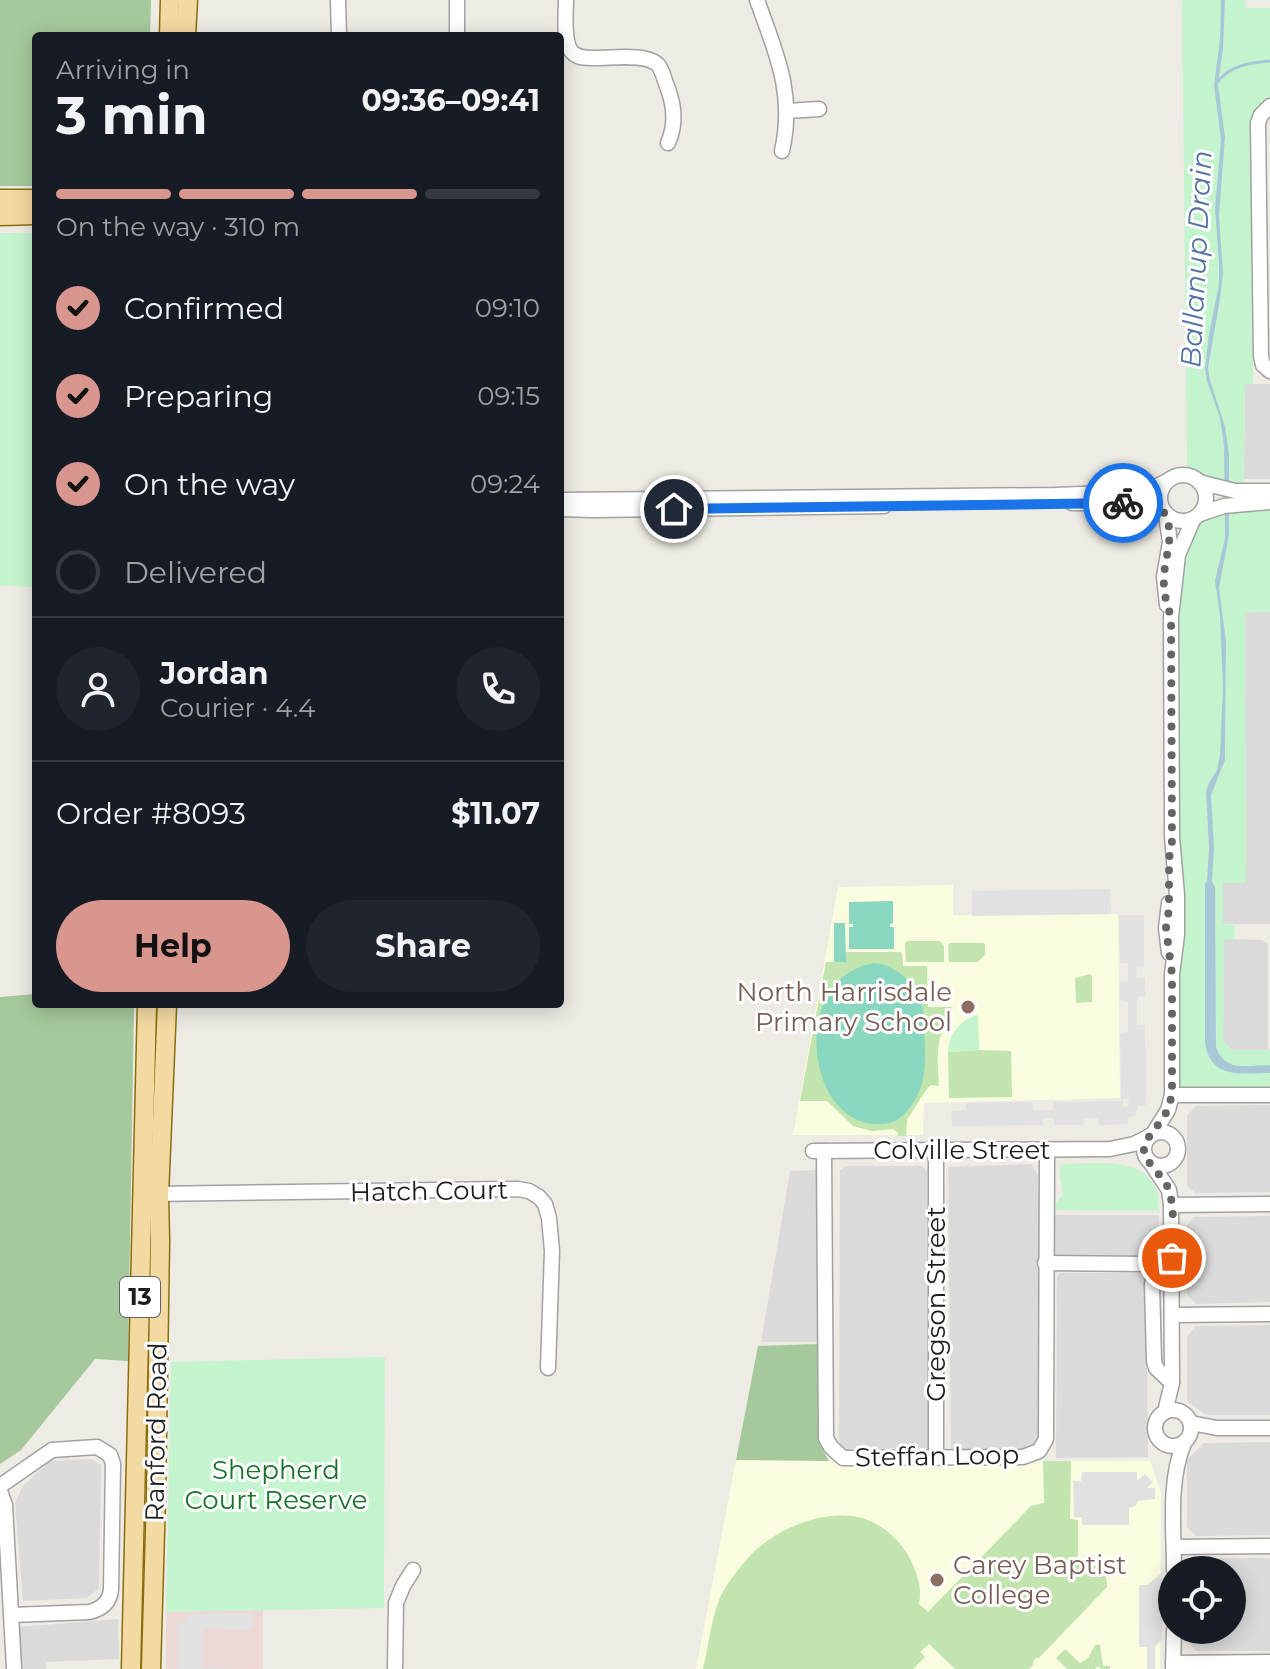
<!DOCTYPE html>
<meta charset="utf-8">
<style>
:root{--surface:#171b24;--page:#20242c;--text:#f1f3f6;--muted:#9ea1a6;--line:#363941;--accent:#d8968f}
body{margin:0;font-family:Montserrat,sans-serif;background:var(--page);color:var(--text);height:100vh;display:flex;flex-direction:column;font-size:30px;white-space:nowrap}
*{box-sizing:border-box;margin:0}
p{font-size:26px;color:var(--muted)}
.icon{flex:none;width:44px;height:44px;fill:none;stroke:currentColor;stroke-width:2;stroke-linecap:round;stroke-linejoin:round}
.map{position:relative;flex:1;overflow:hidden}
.side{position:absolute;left:32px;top:32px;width:532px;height:976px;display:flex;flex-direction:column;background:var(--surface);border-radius:8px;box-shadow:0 4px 20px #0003}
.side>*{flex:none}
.fabs{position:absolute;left:1158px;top:1556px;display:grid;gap:16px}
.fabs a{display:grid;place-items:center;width:88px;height:88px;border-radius:50%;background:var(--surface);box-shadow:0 4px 20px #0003;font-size:40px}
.pin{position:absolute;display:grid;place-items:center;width:68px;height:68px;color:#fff;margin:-34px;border:4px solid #fff;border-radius:50%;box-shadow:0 2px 8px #0007}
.courier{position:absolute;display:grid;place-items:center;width:80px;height:80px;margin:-40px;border:6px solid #1a73e8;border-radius:50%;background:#fff;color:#222;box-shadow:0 2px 10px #0007}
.head em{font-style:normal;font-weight:700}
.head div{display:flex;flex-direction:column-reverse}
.head{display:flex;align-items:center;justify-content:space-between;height:136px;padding:0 24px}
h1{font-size:52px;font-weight:700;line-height:60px}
.bar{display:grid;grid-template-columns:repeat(4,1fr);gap:12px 8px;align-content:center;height:96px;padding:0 24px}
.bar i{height:10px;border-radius:6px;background:var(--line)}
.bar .current{background:var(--accent)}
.bar p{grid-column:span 4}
.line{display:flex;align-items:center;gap:20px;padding:0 24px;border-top:2px solid var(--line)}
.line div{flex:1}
.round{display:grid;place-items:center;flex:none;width:84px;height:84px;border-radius:42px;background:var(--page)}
ol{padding:0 24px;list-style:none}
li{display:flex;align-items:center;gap:24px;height:88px}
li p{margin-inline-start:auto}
li .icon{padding:8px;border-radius:50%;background:var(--accent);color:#111;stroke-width:4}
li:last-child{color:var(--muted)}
li i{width:44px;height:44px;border:4px solid var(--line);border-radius:50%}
.button{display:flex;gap:16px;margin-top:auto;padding:16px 24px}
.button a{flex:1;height:92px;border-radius:48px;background:var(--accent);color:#111;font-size:32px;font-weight:700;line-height:92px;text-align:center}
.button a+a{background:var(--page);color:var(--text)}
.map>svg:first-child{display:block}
.residential{fill:#dbdada}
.commercial{fill:#edd8d5}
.education{fill:#f9fcdf}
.grass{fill:#c2e4ae}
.forest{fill:#a5c99c}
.park{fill:#c4f4cd}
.pitch{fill:#89d6c1}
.parking{fill:#e1e1e1}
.water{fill:#a8c8d8}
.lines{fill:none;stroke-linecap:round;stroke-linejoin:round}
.stream{stroke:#a8c8d8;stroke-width:3}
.minor-casing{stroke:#a1a1a1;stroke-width:17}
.major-casing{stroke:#8a6e0d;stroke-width:21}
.minor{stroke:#fff;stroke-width:14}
.major{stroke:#f3daa3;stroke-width:18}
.done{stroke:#666563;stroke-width:8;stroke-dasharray:0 14.4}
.route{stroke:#1a73e8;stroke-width:10}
.education-dot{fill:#8d6e63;stroke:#fff;stroke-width:3}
.labels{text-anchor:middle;stroke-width:6;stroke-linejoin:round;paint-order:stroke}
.shield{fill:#fff;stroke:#616161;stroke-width:2}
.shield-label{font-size:24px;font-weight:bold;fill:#1d1d1d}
.education-label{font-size:26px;fill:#785e54;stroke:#fff;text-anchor:end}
.street-label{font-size:26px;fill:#1d1d1d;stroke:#fff}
.park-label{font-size:26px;fill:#157227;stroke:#fff}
.water-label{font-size:28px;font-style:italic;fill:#5272a4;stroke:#fff}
</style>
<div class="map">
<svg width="1270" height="1669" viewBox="0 0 1270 1669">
<rect width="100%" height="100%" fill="#eeebe4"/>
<g class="residential">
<polygon points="1245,384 1270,384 1270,479 1244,479"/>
<polygon points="1245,612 1270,612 1270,924 1223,924 1223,883 1246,882"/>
<polygon points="1224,939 1262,940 1268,944 1268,1050 1232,1050 1223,1041"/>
<polygon points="1270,1105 1270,1192 1195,1193 1187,1185 1187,1116 1196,1106"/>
<polygon points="1031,1164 1038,1175 1041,1439 1030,1451 951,1450 948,1167"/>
<polygon points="846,1166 922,1166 927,1171 928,1448 843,1449 839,1441 840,1170"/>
<polygon points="817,1170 819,1342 761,1342 790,1171"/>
<polygon points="1052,1215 1159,1215 1158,1258 1054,1259"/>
<polygon points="1270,1216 1270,1302 1196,1304 1187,1295 1187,1225 1194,1217"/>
<polygon points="1060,1273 1140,1273 1146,1278 1148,1457 1056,1458 1057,1276"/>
<polygon points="1270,1325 1270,1415 1206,1415 1187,1401 1187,1337 1196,1326"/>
<polygon points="1270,1442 1270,1535 1196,1536 1187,1527 1187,1460 1204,1443"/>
<polygon points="91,1459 101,1465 99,1588 87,1598 23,1601 15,1503 23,1486 50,1461"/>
<polygon points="1197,1558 1270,1558 1270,1651 1196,1651 1188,1642 1188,1630 1232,1630 1232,1570 1187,1570"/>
<polygon points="118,1619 119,1659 46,1662 46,1669 22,1669 18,1627"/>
</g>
<polygon class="commercial" points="263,1610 263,1669 166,1669 166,1612"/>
<g class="education">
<polygon points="953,885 953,915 1118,914 1120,1098 924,1103 923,1135 793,1135 838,887"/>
<polygon points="736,1460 1150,1461 1161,1492 1160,1669 696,1669"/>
</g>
<g class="grass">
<polygon points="907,941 940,941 944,946 944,962 906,962 905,944"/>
<polygon points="950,943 983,943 985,945 985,955 978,962 949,962 948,945"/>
<path d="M846,952H900L902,953L903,966H927L928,1007H952C952,1020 944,1026 940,1038C936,1053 938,1071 939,1086L931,1085L926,1090L907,1120L906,1136H898V1133L893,1129L872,1131L853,1126L827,1101H800L826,962H845Z"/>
<polygon points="1090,974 1092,976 1092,1002 1076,1003 1075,978"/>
<polygon points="979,1050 1011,1051 1012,1097 949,1098 948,1052"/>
<path d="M1043,1461H1071L1070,1519L1078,1520V1558L1106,1571L1107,1587L1039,1658H1036L1033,1662V1665L1029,1669H955L929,1644L920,1652L925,1657L913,1669H703C709,1647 712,1610 723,1592C729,1581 739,1568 748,1558C772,1531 816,1512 852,1516C878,1519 902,1540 912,1563C918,1577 922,1589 919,1604L928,1612L1031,1506L1044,1503Z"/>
<polygon points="1095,1645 1100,1645 1103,1666 1110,1666 1110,1669 1101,1669 1098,1666 1095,1669 1067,1669 1056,1658 1065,1649 1080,1663 1088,1658"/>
</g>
<g class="forest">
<polygon points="0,0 151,0 150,36 36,36 36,186 0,186"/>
<polygon points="36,994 36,1004 134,1004 128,1361 95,1359 21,1450 0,1464 0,997"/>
<polygon points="819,1344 821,1447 829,1461 736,1460 758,1346"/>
</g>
<g class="park">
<path d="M1182,0H1245L1246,8H1270V99L1257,107L1255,115L1253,384L1245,385L1244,482C1238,483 1231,484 1224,483C1211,482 1200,472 1187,467Z"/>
<polygon points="0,233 36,233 36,587 0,586"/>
<path d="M1270,506V612L1245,613L1246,883H1223V924L1235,925L1234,939H1224L1223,1041L1232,1050H1270V1092L1186,1090L1181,1086L1177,1078V573L1197,524C1214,506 1246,508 1270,506Z"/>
<path d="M978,1015L979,1050L948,1052C949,1033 960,1020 978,1015Z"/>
<path d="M1062,1164C1093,1164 1146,1155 1157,1192C1159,1198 1158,1205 1159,1211L1055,1210V1204L1063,1195C1064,1184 1056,1173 1062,1164Z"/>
<polygon points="385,1357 384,1608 166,1612 171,1362"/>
</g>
<g class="pitch">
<polygon points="893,901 893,923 890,924 890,927 894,927 894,949 849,949 849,927 853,927 853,924 849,924 849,902"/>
<polygon points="834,923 845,923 846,962 834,962"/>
<path d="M874,963C894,965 913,980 920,999C924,1008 923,1019 924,1029C926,1058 928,1087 908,1110C900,1119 893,1124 882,1124C804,1129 789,977 874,963Z"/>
</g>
<g class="parking">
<polygon points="1110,889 1111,914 972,916 972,891"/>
<polygon points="1119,915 1144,915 1144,966 1136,967 1137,978 1145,978 1145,996 1137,997 1137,1025 1145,1025 1146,1105 1138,1106 1136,1115 1128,1118 1128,1124 1099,1125 1098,1118 1084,1118 1083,1125 1054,1125 1054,1118 1043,1118 1043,1125 952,1126 951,1111 966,1110 966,1103 1032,1102 1033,1110 1053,1110 1054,1102 1123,1101 1123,1108 1128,1106 1129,1099 1121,1099 1120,1033 1128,1032 1128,1001 1120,1000 1120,982 1128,981 1128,963 1120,963"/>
<polygon points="1082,1472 1137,1472 1137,1481 1145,1474 1153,1482 1147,1488 1155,1488 1155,1499 1138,1501 1135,1506 1129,1508 1129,1525 1082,1525 1082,1517 1074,1517 1074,1510 1073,1481 1081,1481"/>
<polygon points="1162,1573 1162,1640 1155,1647 1155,1669 1147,1669 1147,1647 1139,1647 1139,1585 1147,1585"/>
<polygon points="253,1613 252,1630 204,1629 203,1667 252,1669 177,1669 178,1621 186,1621 187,1614"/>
</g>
<path class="water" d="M1221,0H1225L1223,48L1218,85L1225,137L1219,215L1223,273L1220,299L1208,368L1210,380L1225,427L1229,454V535L1219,588L1226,641L1225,750V760L1211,795L1214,848L1212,882L1215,887L1216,1047C1226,1073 1246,1065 1270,1065V1073C1241,1073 1211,1080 1205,1043V883L1207,882L1209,847L1206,792L1209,783L1217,770L1220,755L1223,687L1220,616L1215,581L1225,538L1224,445L1220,418L1207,381L1205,369L1209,334L1219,284V261L1215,209L1221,140L1214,85L1220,40Z"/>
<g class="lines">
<path class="stream" d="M1217,83C1229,65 1250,63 1270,61"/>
<defs>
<g id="minor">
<polyline points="338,0 339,36"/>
<polyline points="457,0 457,36"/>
<path d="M566,0C566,14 562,45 574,54C581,59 590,58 598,58C613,58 649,53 659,66C663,72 665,82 668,89C675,108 676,125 668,143"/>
<path d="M757,0C776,53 795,93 782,151"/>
<polyline points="1270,106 1261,115 1258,123 1261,356 1263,365 1270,371"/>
<polyline points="788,111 819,109"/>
<circle cx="1183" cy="498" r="23"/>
<polyline points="1199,482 1235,491 1270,491"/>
<polyline points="560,500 1055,495 1135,492 1153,488 1169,480"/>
<polyline points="1072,503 1144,504 1163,511"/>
<polyline points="560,509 593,510 884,506"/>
<polyline points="1200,514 1224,506 1270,502"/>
<polyline points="1166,515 1170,542 1164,577 1167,605"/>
<polyline points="1169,953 1166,928 1169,903"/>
<polyline points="1172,1095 1270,1095"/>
<circle cx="1161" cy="1149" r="17"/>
<polyline points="1153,1134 1168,1110 1172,1095 1172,974 1177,935 1177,895 1172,837 1171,617 1178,555 1193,520"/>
<polyline points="936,1150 936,1458"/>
<polyline points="813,1151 1110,1149 1134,1144 1150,1136"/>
<polyline points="824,1151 826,1438 831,1447 843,1458 1023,1457 1039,1451 1046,1439 1047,1149"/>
<polyline points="1151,1163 1169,1190 1171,1205 1172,1383 1165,1412"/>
<polyline points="152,1194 518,1189 529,1191 539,1197 545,1204 549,1218 552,1251 548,1368"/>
<polyline points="1171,1205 1270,1204"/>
<path d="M1172,1258C1160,1266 1154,1270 1152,1284L1154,1361L1156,1368L1172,1383"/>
<polyline points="1045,1263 1143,1264 1157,1269"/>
<polyline points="1172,1315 1270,1314"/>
<circle cx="1173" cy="1428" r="18"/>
<polyline points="1191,1423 1217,1428 1270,1428"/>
<path d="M0,1486L52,1450L97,1447L110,1455L113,1464L111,1589C110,1602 102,1609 89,1612L12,1615"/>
<polyline points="0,1491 5,1505 14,1669"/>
<polyline points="1174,1547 1270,1546"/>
<path d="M1174,1570C1174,1528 1168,1482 1184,1443"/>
<polyline points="1173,1663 1270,1662"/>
<polyline points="395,1669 396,1603 403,1586 413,1570"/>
<polyline points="1173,1669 1174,1630"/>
</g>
<g id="major">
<polyline points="169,36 170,0"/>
<polyline points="186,36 188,0"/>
<polyline points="0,199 36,199"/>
<polyline points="0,216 36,215"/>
<polyline points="131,1669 147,1004"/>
<polyline points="151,1669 156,1497 160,1241 159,1195 167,1004"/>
</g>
</defs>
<use href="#minor" class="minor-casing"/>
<use href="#major" class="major-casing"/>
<use href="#minor" class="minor"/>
<use href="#major" class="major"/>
</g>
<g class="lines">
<path class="done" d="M1123,503L1144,504L1163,511C1177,534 1164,555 1164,579C1163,592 1167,604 1171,617L1172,841L1169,859V909L1166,928L1172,974V1095C1170,1101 1169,1108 1166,1113C1161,1124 1143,1139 1144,1151C1145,1162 1163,1176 1168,1188C1176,1209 1172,1236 1172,1258"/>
<polyline class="route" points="674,509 1123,503"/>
</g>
<g class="education-dot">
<circle cx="968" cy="1007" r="8"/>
<circle cx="937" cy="1580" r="8"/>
</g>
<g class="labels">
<rect class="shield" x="120" y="1277" width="40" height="40" rx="6"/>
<g class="shield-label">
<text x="140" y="1305">13</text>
</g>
<g class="education-label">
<text x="952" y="1001">North Harrisdale<tspan x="952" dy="30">Primary School</tspan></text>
<text x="953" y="1574" text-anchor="start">Carey Baptist<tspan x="953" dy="30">College</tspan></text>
</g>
<g class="street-label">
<text x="962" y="1159">Colville Street</text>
<text transform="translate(429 1191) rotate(-1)" y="9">Hatch Court</text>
<text transform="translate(936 1304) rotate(-90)" y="9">Gregson Street</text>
<text transform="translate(156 1432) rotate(-89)" y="9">Ranford Road</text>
<text transform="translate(937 1456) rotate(-1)" y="9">Steffan Loop</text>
</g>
<g class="park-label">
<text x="276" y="1479">Shepherd<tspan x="276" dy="30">Court Reserve</tspan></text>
</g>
<g class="water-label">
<text transform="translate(1196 259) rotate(-87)" y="10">Ballanup Drain</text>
</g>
</g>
</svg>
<div class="fabs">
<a><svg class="icon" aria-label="locate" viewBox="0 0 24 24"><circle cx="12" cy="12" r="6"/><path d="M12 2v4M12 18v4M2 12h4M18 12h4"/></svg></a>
</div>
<div class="pin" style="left:1172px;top:1258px;background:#ea580c"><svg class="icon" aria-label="bag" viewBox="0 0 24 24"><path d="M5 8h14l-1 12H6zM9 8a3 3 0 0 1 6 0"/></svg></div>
<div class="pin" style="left:674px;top:509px;background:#1f2937"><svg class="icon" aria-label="home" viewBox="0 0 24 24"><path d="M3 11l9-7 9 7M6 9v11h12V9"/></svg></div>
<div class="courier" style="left:1123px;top:503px"><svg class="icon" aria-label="bike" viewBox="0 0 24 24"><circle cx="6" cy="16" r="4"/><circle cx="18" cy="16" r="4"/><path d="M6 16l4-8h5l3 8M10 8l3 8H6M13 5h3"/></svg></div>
<section class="side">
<div class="head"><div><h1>3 min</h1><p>Arriving in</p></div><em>09:36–09:41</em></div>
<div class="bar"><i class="current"></i><i class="current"></i><i class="current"></i><i></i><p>On the way · 310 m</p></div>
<ol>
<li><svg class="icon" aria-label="check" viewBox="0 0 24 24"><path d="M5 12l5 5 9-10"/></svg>Confirmed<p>09:10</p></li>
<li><svg class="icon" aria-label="check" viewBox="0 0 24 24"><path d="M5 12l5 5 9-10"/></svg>Preparing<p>09:15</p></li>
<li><svg class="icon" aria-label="check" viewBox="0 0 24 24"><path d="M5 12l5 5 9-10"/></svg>On the way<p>09:24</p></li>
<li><i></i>Delivered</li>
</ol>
<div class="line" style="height:144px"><a class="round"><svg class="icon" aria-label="person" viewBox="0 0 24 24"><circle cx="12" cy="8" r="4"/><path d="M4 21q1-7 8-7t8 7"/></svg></a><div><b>Jordan</b><p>Courier · 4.4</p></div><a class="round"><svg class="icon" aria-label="phone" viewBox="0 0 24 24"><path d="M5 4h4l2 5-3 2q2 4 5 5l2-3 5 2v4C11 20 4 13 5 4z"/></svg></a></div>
<div class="line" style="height:104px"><div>Order #8093</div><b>$11.07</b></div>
<div class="button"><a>Help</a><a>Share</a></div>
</section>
</div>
